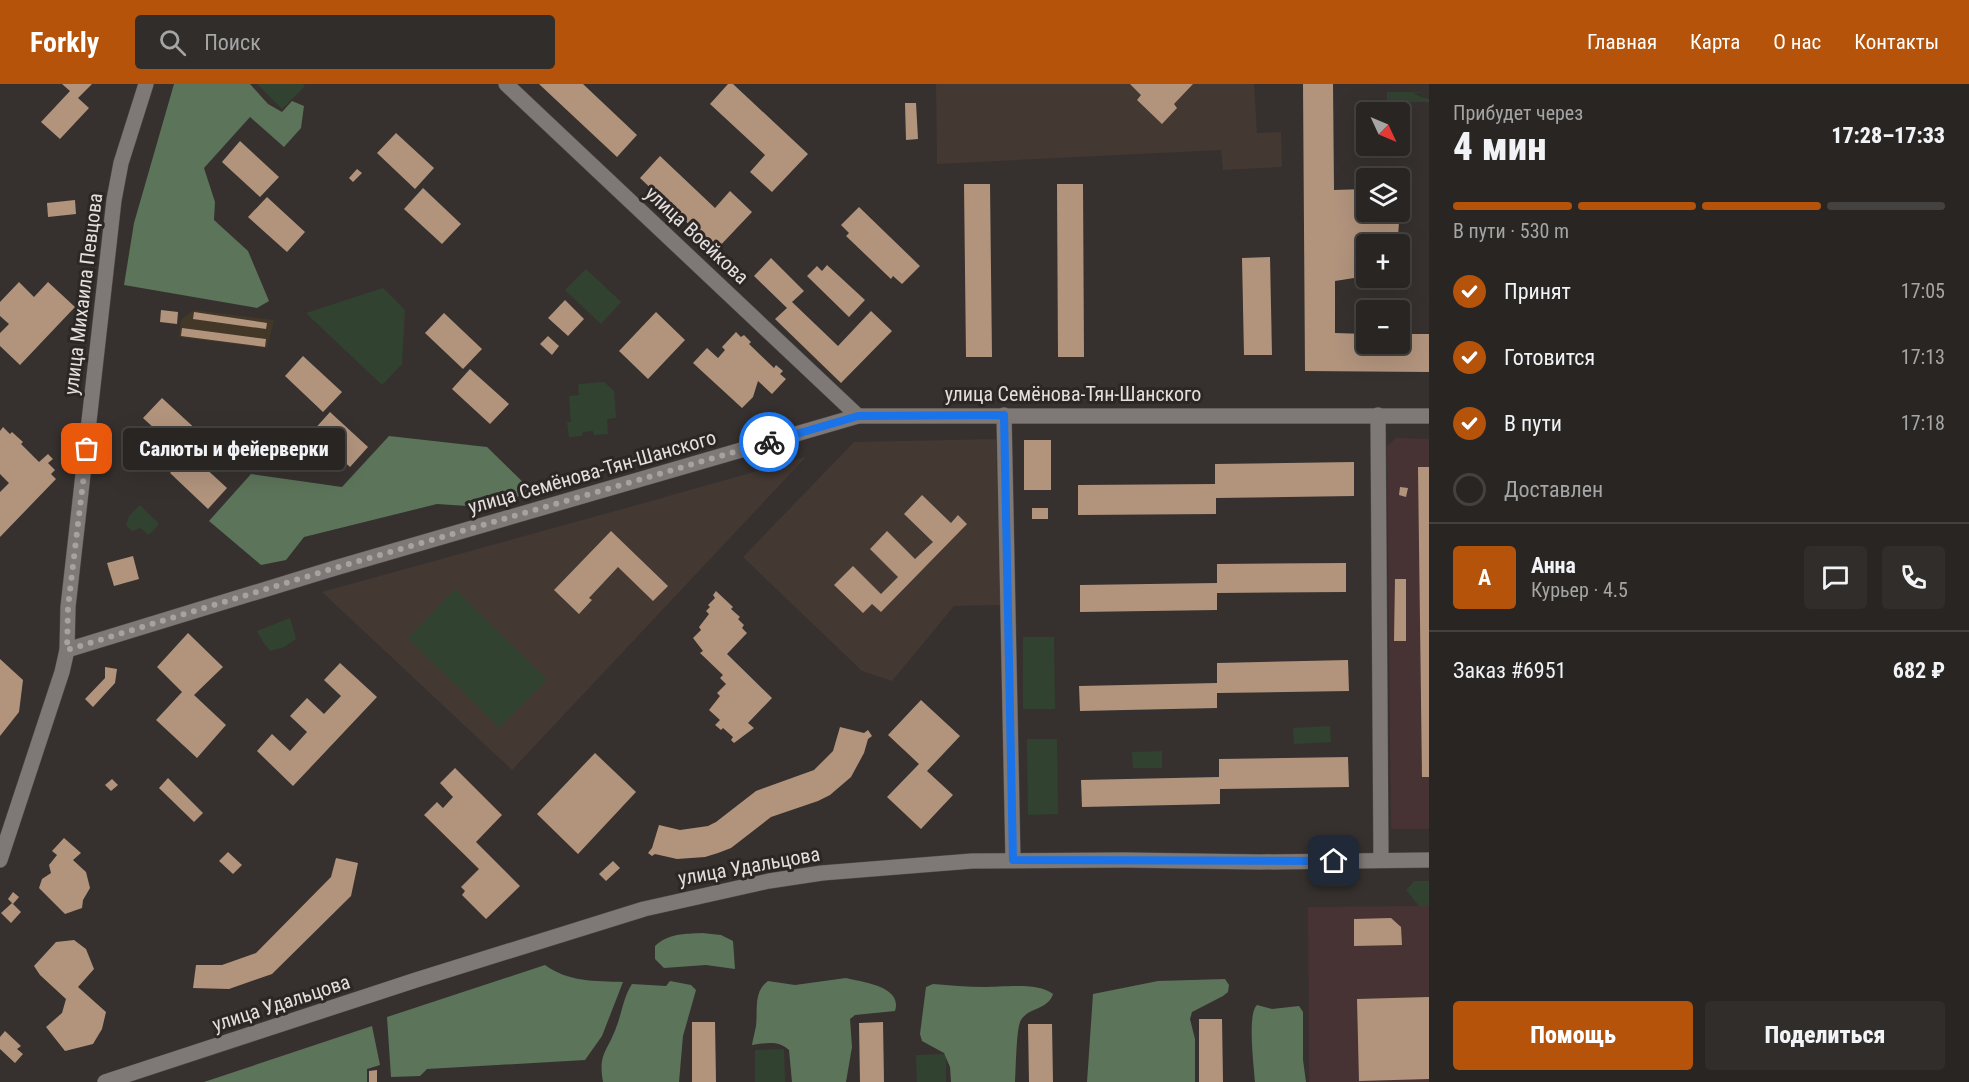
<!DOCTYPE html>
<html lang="ru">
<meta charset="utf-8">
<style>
:root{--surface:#282522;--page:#302d2a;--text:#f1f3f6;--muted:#a5a5a5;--line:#444240;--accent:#b45309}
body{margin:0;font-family:"Roboto Condensed",sans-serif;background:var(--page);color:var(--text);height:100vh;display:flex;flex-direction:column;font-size:22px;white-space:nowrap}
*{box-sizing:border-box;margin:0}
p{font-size:20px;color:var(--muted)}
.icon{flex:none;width:33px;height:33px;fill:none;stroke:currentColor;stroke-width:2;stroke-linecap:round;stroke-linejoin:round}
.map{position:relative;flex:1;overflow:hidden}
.drawer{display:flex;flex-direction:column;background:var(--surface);width:540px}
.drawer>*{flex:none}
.needle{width:39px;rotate:134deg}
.buttons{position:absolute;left:1356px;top:18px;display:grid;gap:12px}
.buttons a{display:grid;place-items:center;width:54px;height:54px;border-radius:6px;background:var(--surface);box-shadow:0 6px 24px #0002,0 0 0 2px var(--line);font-size:30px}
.pin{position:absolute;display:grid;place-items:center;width:51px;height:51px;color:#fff;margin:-26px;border-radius:12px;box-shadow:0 3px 9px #0006}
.courier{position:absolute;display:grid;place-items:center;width:60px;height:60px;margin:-30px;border:4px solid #1a73e8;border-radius:50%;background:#fff;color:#222;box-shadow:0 2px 8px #0007}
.bubble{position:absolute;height:42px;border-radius:6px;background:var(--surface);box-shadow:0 6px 24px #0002,0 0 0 2px var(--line);font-size:20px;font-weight:800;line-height:42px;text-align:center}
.head em{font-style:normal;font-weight:800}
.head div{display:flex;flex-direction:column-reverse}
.head{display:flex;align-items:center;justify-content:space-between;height:102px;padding:0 24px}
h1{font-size:39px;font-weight:800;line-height:45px}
.bar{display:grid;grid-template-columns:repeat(4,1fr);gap:9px 6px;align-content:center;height:72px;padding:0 24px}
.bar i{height:8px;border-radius:4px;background:var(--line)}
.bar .active{background:var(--accent)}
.bar p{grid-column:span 4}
.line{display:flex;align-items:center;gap:15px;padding:0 24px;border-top:2px solid var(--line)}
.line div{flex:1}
.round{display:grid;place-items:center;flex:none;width:63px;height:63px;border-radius:6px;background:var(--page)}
ol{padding:0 24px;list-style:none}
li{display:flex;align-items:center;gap:18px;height:66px}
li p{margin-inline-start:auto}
li .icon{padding:6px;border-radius:50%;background:var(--accent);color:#fff;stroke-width:4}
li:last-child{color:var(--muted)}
li i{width:33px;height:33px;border:3px solid var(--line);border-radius:50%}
.action{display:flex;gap:12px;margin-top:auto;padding:12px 24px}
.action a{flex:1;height:69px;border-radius:6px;background:var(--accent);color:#fff;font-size:24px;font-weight:800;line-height:69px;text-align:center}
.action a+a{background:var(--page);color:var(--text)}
header{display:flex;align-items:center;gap:36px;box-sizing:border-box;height:84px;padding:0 30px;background:var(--accent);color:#fff}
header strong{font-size:28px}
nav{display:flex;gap:33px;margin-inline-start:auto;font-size:21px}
.search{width:420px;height:54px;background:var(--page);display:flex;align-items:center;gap:15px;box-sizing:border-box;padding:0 21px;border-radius:6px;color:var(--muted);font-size:22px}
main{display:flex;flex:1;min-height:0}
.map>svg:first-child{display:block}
.commercial{fill:#483334}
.industrial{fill:#433828}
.built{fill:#433832}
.green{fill:#324231}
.forest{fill:#5c745a}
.building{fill:#b2947d}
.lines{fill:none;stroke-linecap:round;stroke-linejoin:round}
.minor-casing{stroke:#504c4b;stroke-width:16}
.minor{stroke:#7e7876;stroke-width:15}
.done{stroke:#a6a2a0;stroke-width:6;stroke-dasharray:0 10.8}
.route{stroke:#1a73e8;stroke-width:8}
.labels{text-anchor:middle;stroke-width:6;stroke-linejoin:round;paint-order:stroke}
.street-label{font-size:20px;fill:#e3dfde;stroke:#2c2725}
</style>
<header>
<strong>Forkly</strong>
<div class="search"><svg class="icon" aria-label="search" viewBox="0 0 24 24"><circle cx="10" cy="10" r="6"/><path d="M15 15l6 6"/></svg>Поиск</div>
<nav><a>Главная</a><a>Карта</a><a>О нас</a><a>Контакты</a></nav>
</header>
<main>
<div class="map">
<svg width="1429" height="998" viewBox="0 0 1429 998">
<rect width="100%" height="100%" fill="#36312e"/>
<g class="commercial">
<polygon points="1396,354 1429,355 1429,745 1391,745 1387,362"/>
<polygon points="1429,822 1429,998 1309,998 1308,823"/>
</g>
<polygon class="industrial" points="194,226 274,236 267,264 179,253 181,236"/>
<g class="built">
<polygon points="936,0 1254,0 1257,49 1281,48 1282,83 1223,86 1221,66 937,80"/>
<polygon points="996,355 1000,521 954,522 892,597 862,587 743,473 854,358"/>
<polygon points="806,373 512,686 322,508 626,424"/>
</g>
<g class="green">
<polygon points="257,0 303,0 305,2 282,25"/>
<polygon points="1387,8 1429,8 1413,9 1423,14 1429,15 1429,18 1387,18"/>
<polygon points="586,185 621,218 601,240 565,206"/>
<polygon points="383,204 405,226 402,280 382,301 306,229"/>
<polygon points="604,298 614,307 616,334 607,335 608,350 594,351 593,347 583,348 582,352 569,353 567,338 571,338 569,312 579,311 578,300"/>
<polygon points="140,421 159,440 149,451 140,444 132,447 126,441 129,432"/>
<polygon points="455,505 547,596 499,644 408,554"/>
<polygon points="290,534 296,555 284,563 270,567 263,558 257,547"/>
<polygon points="1023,553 1054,553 1055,625 1023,625"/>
<polygon points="1330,642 1331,658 1294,660 1293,644"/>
<polygon points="1027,655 1057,655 1058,730 1028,731"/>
<polygon points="1162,667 1162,684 1133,684 1132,668"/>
<polygon points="1414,797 1429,797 1429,822 1419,822 1406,806"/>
<polygon points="784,965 785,998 755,998 755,966"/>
<polygon points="946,970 946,998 917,998 916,971"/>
</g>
<g class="forest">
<polygon points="174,0 250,0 268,20 282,28 292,17 304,22 301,44 284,63 250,33 204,84 215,118 214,136 248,167 269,217 257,224 124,201 134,139"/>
<polygon points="389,352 487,363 531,406 517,413 483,423 437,420 304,453 286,476 261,481 209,437 251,390 342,403"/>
<path d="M702,849L721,851L733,857L735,885L706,881L664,884L655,875V862C669,849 684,850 702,849Z"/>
<path d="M545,881C568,898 595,897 623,898L602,952L585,976L427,985L420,992L391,993L387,933Z"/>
<path d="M846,894C862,898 903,902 895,927L855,931L850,935L852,963L846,998H792L789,966C779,956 765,959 752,961C753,954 755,948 756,942C758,926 753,908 768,897L795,901Z"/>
<polygon points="1225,895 1229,901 1228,908 1223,912 1192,928 1190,935 1195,955 1195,998 1087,998 1093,910 1158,897"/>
<path d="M670,897L691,901L696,906L683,952L679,998H603C598,970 607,968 616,944C622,929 623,914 632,900L666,902Z"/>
<path d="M933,900C950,901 967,903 984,903C1003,903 1038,898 1053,910C1048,926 1029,923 1021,936C1016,944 1016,986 1015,998H951L950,983L944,969L922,957L920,950L926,903Z"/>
<path d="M1257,921L1272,925L1299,922L1303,928V976L1306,998H1255C1254,982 1247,930 1257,921Z"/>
<polygon points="372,942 380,981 367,985 367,998 204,998"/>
</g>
<g class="building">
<polygon points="62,0 92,0 78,14 89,24 60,55 41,38 70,7"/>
<polygon points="539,0 583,0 637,51 617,73"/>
<polygon points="728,0 733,0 808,70 772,108 750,88 765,71 710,20"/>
<polygon points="1130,0 1193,0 1174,20 1177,24 1162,40 1137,16 1141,11"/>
<polygon points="1303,0 1333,0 1334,106 1366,105 1366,128 1393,128 1399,138 1398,153 1395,160 1366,160 1366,189 1354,194 1335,197 1335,249 1366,250 1366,260 1400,260 1400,250 1429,250 1429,288 1305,287"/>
<polygon points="905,19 916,19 918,55 906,56"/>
<polygon points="396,49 434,84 415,105 377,69"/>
<polygon points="240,57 279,93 260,113 222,78"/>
<polygon points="660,72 715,124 730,107 752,128 716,166 640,94"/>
<polygon points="357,85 362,89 353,98 349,94"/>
<polygon points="964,100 990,100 992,273 966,273"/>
<polygon points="1057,100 1083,100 1084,273 1058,273"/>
<polygon points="423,104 461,140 442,160 404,125"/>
<polygon points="267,113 305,148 287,168 248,133"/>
<polygon points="75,116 76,130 48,133 47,119"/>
<polygon points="859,123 920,182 902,200 893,192 891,195 846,152 849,149 841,141"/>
<polygon points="1270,173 1272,271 1244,271 1242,174"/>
<polygon points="771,174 804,207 792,218 838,262 871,227 892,247 841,299 775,235 787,224 754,192"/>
<polygon points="827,181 865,216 849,233 807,192 817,182 822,187"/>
<polygon points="19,198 34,213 48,198 75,223 20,281 0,262 0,249 9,240 0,232 0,218"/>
<polygon points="565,216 584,235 568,252 548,234"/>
<polygon points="161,226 178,228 177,240 160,238"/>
<polygon points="194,228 267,239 266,245 193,235"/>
<polygon points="656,228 685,256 648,295 619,267"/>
<polygon points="444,229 482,265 463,285 425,249"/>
<polygon points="182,244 266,255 265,263 181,252"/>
<polygon points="736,248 741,253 744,251 751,258 749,260 774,284 776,281 783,287 780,290 786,295 772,310 758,297 753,313 742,324 693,279 707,264 718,274 725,266 722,263"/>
<polygon points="548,252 559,262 552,271 540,260"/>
<polygon points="303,272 342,308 323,328 285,292"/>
<polygon points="470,285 509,320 490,340 452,305"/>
<polygon points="162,314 200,349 181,369 143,334"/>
<polygon points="330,328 368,363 350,383 312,348"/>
<polygon points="3,343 10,350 12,348 23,358 21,360 39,378 48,370 53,375 48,379 55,386 51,390 56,395 0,453 0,408 9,399 0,390 0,347"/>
<rect x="1024" y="356" width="27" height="50"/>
<polygon points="189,369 227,404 208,425 170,389"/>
<polygon points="1354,378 1354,412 1216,414 1216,430 1078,431 1078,401 1215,400 1215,380"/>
<polygon points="1418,383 1429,383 1429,693 1422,693"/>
<polygon points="1400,403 1408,404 1406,413 1399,411"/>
<polygon points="922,411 951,439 958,431 967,440 881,528 872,520 863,529 834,501 853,482 881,510 898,493 870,465 887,447 915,475 933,458 904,430"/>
<rect x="1032" y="424" width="16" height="11"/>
<polygon points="611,447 668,502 653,517 618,483 589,514 592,516 579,530 554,506"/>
<polygon points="133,472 139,495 114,502 107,479"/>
<polygon points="1346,479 1346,508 1217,509 1217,526 1080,528 1080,501 1217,499 1217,480"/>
<polygon points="1395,495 1406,495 1406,557 1394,557"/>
<polygon points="716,507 733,523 731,525 740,533 738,535 744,541 742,544 747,549 727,570 772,614 748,639 754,644 734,659 731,656 733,653 723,644 721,646 715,641 720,636 709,626 720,612 717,609 726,600 720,594 723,591 700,569 703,567 693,554 701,546 699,543 709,530 706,527 710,523 708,521 715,514 713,511"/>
<polygon points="188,549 223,583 194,611 226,641 197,674 156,636 182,608 157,583"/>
<polygon points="0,575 23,596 19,628 0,652"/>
<polygon points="1348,576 1349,607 1217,609 1217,624 1080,627 1079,602 1217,599 1217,579"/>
<polygon points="340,579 377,613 293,702 257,667 272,650 290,667 307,648 290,632 307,614 324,630 341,612 324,596"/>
<polygon points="105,583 117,585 115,599 93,623 85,615 105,594"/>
<polygon points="921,616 960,652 927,687 953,711 921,745 887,713 919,680 888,651"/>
<polygon points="840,643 864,649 868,646 872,652 868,655 864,669 851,693 830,711 818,717 771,733 731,764 718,769 705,773 677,775 655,770 652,772 648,769 652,764 659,741 680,746 708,742 716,738 756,707 814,686 833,667"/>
<polygon points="595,669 636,708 578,770 537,730"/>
<polygon points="1348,673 1349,703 1220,705 1220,720 1082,723 1081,696 1219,693 1219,675"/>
<polygon points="455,684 502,731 476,758 520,802 486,835 462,811 465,807 461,803 479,785 424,731 437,718 443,724 453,713 440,699"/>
<polygon points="168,694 203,729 194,738 159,704"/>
<polygon points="112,695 118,701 111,707 105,701"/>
<polygon points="64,754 81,769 73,776 86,788 90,804 83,816 82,824 65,830 39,804 42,795 51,789 49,781 57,771 52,767"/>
<polygon points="228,768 242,781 233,790 219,777"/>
<polygon points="336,774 358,779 351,812 272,890 229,905 193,904 196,881 222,881 256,869 331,793"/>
<polygon points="613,777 620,784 606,797 599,790"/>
<polygon points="13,808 19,813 13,820 8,815"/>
<polygon points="12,819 21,828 11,839 1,829"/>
<polygon points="1391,834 1401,843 1402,861 1354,862 1354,835"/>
<polygon points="74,856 86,865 94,885 78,903 106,928 102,945 93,960 65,967 46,943 62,929 66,915 40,891 34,882 56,858"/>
<polygon points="1429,913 1429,995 1359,997 1357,915"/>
<polygon points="1199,935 1222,935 1223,998 1199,998"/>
<polygon points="692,938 715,938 716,998 692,998"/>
<polygon points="883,938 884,998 860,998 859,939"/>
<polygon points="1028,940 1052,940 1053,998 1029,998"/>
<polygon points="5,947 21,962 17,965 23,970 15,979 0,965 0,953"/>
<polygon points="377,986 377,998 369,998 369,987"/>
</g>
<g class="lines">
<defs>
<g id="minor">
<polyline points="506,0 858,332"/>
<polyline points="1004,331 1013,776"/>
<polyline points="1378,331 1381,776"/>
<polyline points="67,566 335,484 858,332 1429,332"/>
<polyline points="0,776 62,588 67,566 68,523 114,116 121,79 146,0"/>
<polyline points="105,998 416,896 644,825 769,797 822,789 972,777 1125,776 1260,778 1429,776"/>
</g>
</defs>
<use href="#minor" class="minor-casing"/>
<use href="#minor" class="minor"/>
</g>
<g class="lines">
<polyline class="done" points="87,365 68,523 67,566 335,484 769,358"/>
<polyline class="route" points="769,358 858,332 1004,331 1013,776 1334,777"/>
</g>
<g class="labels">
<g class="street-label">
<text transform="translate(697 151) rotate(43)" y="7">улица Воейкова</text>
<text transform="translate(83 210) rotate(-83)" y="7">улица Михаила Певцова</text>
<text x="1073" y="317">улица Семёнова-Тян-Шанского</text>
<text transform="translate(592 388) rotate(-16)" y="7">улица Семёнова-Тян-Шанского</text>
<text transform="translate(749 782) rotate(-10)" y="7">улица Удальцова</text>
<text transform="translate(281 919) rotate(-18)" y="7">улица Удальцова</text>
</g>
</g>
</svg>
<div class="buttons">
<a><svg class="needle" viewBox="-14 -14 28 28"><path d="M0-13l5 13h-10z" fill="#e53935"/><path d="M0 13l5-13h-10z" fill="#a5a5a5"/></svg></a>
<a><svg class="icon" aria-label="layers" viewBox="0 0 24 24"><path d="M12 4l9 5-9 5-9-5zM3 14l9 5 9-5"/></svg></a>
<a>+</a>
<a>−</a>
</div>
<div class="pin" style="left:87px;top:365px;background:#ea580c"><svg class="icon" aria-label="bag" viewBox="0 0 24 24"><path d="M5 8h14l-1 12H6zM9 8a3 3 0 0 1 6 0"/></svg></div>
<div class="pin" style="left:1334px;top:777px;background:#1f2937"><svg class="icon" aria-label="home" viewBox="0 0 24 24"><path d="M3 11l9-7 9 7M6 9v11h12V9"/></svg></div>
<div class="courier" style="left:769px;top:358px"><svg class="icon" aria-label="bike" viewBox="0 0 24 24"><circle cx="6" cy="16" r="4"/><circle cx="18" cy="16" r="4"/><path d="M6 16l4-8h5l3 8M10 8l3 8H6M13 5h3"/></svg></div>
<div class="bubble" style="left:123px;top:344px;width:222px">Салюты и фейерверки</div>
</div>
<section class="drawer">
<div class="head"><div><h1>4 мин</h1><p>Прибудет через</p></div><em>17:28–17:33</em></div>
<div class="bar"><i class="active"></i><i class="active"></i><i class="active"></i><i></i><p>В пути · 530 m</p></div>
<ol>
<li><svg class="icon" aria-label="check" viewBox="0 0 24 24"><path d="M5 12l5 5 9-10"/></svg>Принят<p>17:05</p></li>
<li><svg class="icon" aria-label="check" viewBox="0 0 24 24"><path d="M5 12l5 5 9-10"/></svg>Готовится<p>17:13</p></li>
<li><svg class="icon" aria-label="check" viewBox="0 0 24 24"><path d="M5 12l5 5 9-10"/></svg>В пути<p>17:18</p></li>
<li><i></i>Доставлен</li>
</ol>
<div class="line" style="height:108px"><b class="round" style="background:var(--accent);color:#fff">А</b><div><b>Анна</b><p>Курьер · 4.5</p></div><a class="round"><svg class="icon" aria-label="chat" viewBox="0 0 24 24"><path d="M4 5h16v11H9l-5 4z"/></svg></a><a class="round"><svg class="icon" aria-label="phone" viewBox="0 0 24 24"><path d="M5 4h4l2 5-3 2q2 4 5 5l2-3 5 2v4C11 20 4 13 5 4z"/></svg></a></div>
<div class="line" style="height:78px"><div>Заказ #6951</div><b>682 ₽</b></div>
<div class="action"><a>Помощь</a><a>Поделиться</a></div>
</section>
</main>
